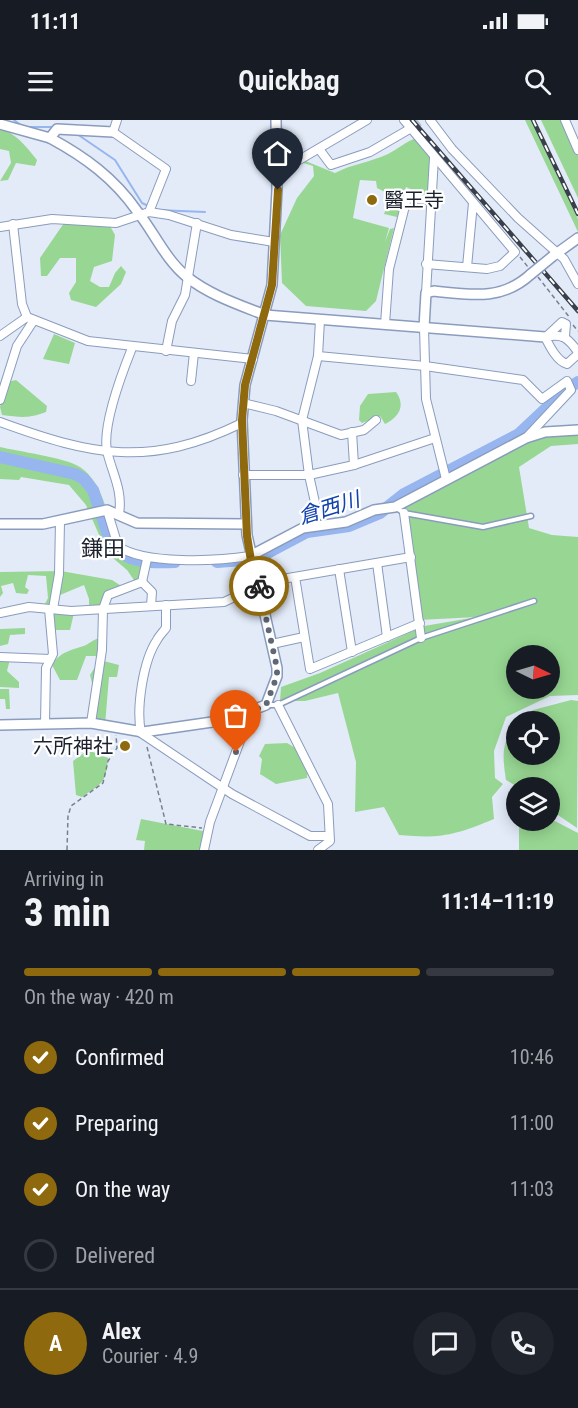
<!DOCTYPE html>
<meta charset="utf-8">
<style>
:root{--surface:#171b24;--page:#20242c;--text:#f1f3f6;--muted:#9ea1a6;--line:#363941;--accent:#8f690e}
body{margin:0;font-family:"Roboto Condensed","Noto Sans JP",sans-serif;background:var(--page);color:var(--text);height:100vh;display:flex;flex-direction:column;font-size:22px;white-space:nowrap}
*{box-sizing:border-box;margin:0}
p{font-size:20px;color:var(--muted)}
.icon{flex:none;width:33px;height:33px;fill:none;stroke:currentColor;stroke-width:2;stroke-linecap:round;stroke-linejoin:round}
.map{position:relative;height:730px;overflow:hidden}
.drawer{display:flex;flex-direction:column;background:var(--surface);flex:1}
.drawer>*{flex:none}
.needle{width:39px;rotate:95deg}
.controls{position:absolute;left:506px;top:525px;display:grid;gap:12px}
.controls a{display:grid;place-items:center;width:54px;height:54px;border-radius:50%;background:var(--surface);box-shadow:0 3px 15px #0003;font-size:30px}
.pin{position:absolute;display:grid;place-items:center;width:51px;height:51px;color:#fff;margin:-62px -26px;border-radius:50% 50% 50% 0;rotate:-45deg;box-shadow:0 0 6px #0007}
.pin .icon{rotate:45deg}
.courier{position:absolute;display:grid;place-items:center;width:60px;height:60px;margin:-30px;border:4px solid #8f690e;border-radius:50%;background:#fff;color:#222;box-shadow:0 2px 8px #0007}
.head em{font-style:normal;font-weight:700}
.head div{display:flex;flex-direction:column-reverse}
.head{display:flex;align-items:center;justify-content:space-between;height:102px;padding:0 24px}
h1{font-size:39px;font-weight:700;line-height:45px}
.bar{display:grid;grid-template-columns:repeat(4,1fr);gap:9px 6px;align-content:center;height:72px;padding:0 24px}
.bar i{height:8px;border-radius:4px;background:var(--line)}
.bar .current{background:var(--accent)}
.bar p{grid-column:span 4}
.line{display:flex;align-items:center;gap:15px;padding:0 24px;border-top:2px solid var(--line)}
.line div{flex:1}
.round{display:grid;place-items:center;flex:none;width:63px;height:63px;border-radius:32px;background:var(--page)}
ol{padding:0 24px;list-style:none}
li{display:flex;align-items:center;gap:18px;height:66px}
li p{margin-inline-start:auto}
li .icon{padding:6px;border-radius:50%;background:var(--accent);color:#fff;stroke-width:4}
li:last-child{color:var(--muted)}
li i{width:33px;height:33px;border:3px solid var(--line);border-radius:50%}
.status{display:flex;justify-content:space-between;align-items:center;height:42px;padding:0 30px;background:var(--surface);direction:ltr}
.status svg{height:16px;fill:currentColor}
header{display:flex;justify-content:space-between;align-items:center;height:78px;padding:0 24px;background:var(--surface);font-size:27px;font-weight:700}
.map>svg:first-child{display:block}
.green{fill:#98d793;fill-rule:evenodd}
.lines{fill:none;stroke-linecap:round;stroke-linejoin:round}
.stream{stroke:#97b5ee;stroke-width:2}
.river{stroke:#97b5ee;stroke-width:12}
.minor-tunnel{stroke:#bbc3d0;stroke-width:8;stroke-dasharray:8 4;stroke-linecap:butt}
.service-casing{stroke:#8a9cbd;stroke-width:7}
.minor-casing{stroke:#8a9cbd;stroke-width:10}
.tertiary-casing{stroke:#8a9cbd;stroke-width:12}
.path{stroke:#79808d;stroke-width:1.5;stroke-dasharray:4.5 3;stroke-linecap:butt}
.service{stroke:#fff;stroke-width:4}
.minor{stroke:#fff;stroke-width:8}
.tertiary{stroke:#fff;stroke-width:9}
.rail-casing{stroke:#39404c;stroke-width:4.5}
.rail{stroke:#fff;stroke-width:2;stroke-dasharray:7;stroke-linecap:butt}
.tertiary-bridge-casing{stroke:#8a9cbd;stroke-width:12;stroke-linecap:butt}
.tertiary-bridge{stroke:#fff;stroke-width:9}
.done{stroke:#616875;stroke-width:6;stroke-dasharray:0 10.8}
.route{stroke:#8f690e;stroke-width:8}
.poi-dot{fill:#8f690e;stroke:#fff;stroke-width:2}
.labels{text-anchor:middle;stroke-width:4.5;stroke-linejoin:round;paint-order:stroke}
.poi-label{font-size:20px;fill:#1b222e;stroke:#fff;text-anchor:start}
.water-label{font-size:21px;font-style:italic;fill:#1142ad;stroke:#fff}
.quarter-label{font-size:22px;fill:#1b222e;stroke:#fff}
</style>
<div class="status"><b>11:11</b><svg viewBox="0 0 49 12"><path d="M0 12V9h3v3zM5 12V6h3v6zM10 12V3h3v9zM15 12V0h3v12zM26 1h20v11H26zM47 4h2v5h-2z"/></svg></div>
<header><svg class="icon" aria-label="menu" viewBox="0 0 24 24"><path d="M4 6h16M4 12h16M4 18h16"/></svg>Quickbag<svg class="icon" aria-label="search" viewBox="0 0 24 24"><circle cx="10" cy="10" r="6"/><path d="M15 15l6 6"/></svg></header>
<div class="map">
<svg width="578" height="730" viewBox="0 0 578 730">
<rect width="100%" height="100%" fill="#e3ebf9"/>
<g class="green">
<polygon points="525,0 531,0 578,99 578,112"/>
<polygon points="541,0 565,0 578,30 578,78"/>
<path d="M0,10C15,11 28,29 37,40L35,46L16,43L8,60L0,61L11,43L9,31L0,29Z"/>
<path d="M416,18L432,40L429,78L406,67L397,97L384,94L391,75L377,68L376,61L360,60L353,98L389,108L385,122L390,109L394,108L376,181L366,191L306,186L282,163L280,115L297,78L314,56L313,46L297,41L303,40L335,53C352,44 371,42 388,34C398,29 405,22 416,18Z"/>
<polygon points="64,103 110,106 115,115 112,141 94,147 90,161 100,167 109,167 115,153 121,146 126,152 121,164 96,187 71,180 69,173 76,162 76,138 60,138 47,156 41,156 40,138"/>
<polygon points="54,214 75,223 69,244 43,239"/>
<path d="M16,260L47,286L46,292C28,299 20,297 2,295L0,287L7,262Z"/>
<path d="M396,272C406,286 399,297 385,304L380,296L362,303L359,300L360,286L368,274Z"/>
<path d="M578,312V324L551,326L519,347L529,408L552,415L578,417V575L550,576L506,597L494,631L495,658L503,664L492,677L494,699C455,715 441,719 399,715L384,687L355,692L356,642L338,573L305,581H280L281,567L320,553L424,506L477,497L419,500L402,388L540,315ZM516,536H549V568H516Z"/>
<path d="M0,327C17,331 65,338 78,346C102,359 109,398 115,421L147,439L144,455L136,463L127,450L107,433L86,385L69,365L21,357L19,360L0,359Z"/>
<polygon points="61,451 112,460 123,467 109,475 103,489 89,487 89,479 84,465 60,475 58,465 54,487 44,486 48,478 46,456 28,455 25,467 29,470 27,474 16,473 13,463 1,466 3,473 0,477 0,452"/>
<polygon points="54,491 74,493 70,510 50,510"/>
<polygon points="25,508 25,514 10,515 8,524 0,526 0,509"/>
<path d="M99,518L100,540L119,545L117,557H109L105,605L91,603L94,571L90,555L97,544L96,536H86L77,560H60L52,545C60,531 73,530 86,525C90,523 93,520 99,518Z"/>
<polygon points="0,538 10,539 7,551 19,562 19,568 0,567"/>
<polygon points="0,569 9,569 10,589 6,589 5,579 0,579"/>
<path d="M571,580L578,581L577,708L549,689V668L518,667L506,660C503,641 500,621 516,606V634H549V602L521,601L533,590Z"/>
<polygon points="287,623 297,629 308,644 307,658 276,664 260,654 262,639 259,636 265,624"/>
<path d="M88,630L108,638C106,664 102,663 82,677L76,675L73,641Z"/>
<polygon points="549,698 578,713 578,730 519,730 519,701 549,700"/>
<polygon points="141,699 208,712 204,730 144,730 145,721 136,720"/>
</g>
<g class="lines">
<g class="stream">
<polyline points="14,0 22,6"/>
<polyline points="28,7 55,7"/>
<polyline points="77,14 115,40 142,83 157,90 205,92"/>
</g>
<g class="river">
<path d="M0,337L75,354L84,359L93,370L111,424C128,444 152,443 175,442"/>
<polyline points="217,442 256,439 307,412 349,406 380,393 404,374 519,314 567,269 578,262"/>
</g>
<polyline class="minor-tunnel" points="413,7 422,0"/>
<defs>
<g id="service">
<polyline points="395,387 404,393 483,407 531,396"/>
<polyline points="267,585 278,585 421,518 534,481"/>
</g>
<g id="minor">
<polyline points="117,0 113,12 166,49 149,92"/>
<polyline points="404,0 515,132 500,146 487,149 426,144"/>
<polyline points="430,0 452,29 518,98 564,139 578,164"/>
<polyline points="565,0 578,30"/>
<polyline points="319,29 331,45 370,32 413,7"/>
<polyline points="277,53 367,0"/>
<polyline points="13,104 22,184 27,197"/>
<polyline points="0,107 52,99 116,103 149,92 169,95 231,115 274,122"/>
<polyline points="467,147 473,83"/>
<polyline points="426,173 434,38"/>
<polyline points="27,197 88,221 253,239"/>
<polyline points="385,204 389,149 407,78 431,80"/>
<polyline points="424,208 426,279 446,359"/>
<polyline points="0,216 27,197"/>
<polyline points="547,216 562,202 566,204 565,216"/>
<path d="M545,217C550,227 557,241 567,244L578,234"/>
<path d="M545,217C563,213 568,218 578,232"/>
<polyline points="166,231 172,201 185,175 197,103"/>
<polyline points="318,236 425,246 523,260 542,279 567,261 571,270 526,318"/>
<polyline points="191,261 194,233"/>
<polyline points="0,280 17,226 34,200"/>
<polyline points="243,283 276,291 341,315 364,310 376,300"/>
<path d="M0,302C93,336 150,348 242,303"/>
<polyline points="352,312 354,345"/>
<polyline points="243,355 309,355 354,345 435,318"/>
<path d="M107,390L118,426C143,445 218,441 250,436"/>
<polyline points="404,393 421,518"/>
<path d="M119,394C123,370 112,353 107,331C102,305 122,253 132,228"/>
<polyline points="305,407 318,396 309,355 302,300 318,236 320,200"/>
<polyline points="377,443 387,517"/>
<polyline points="339,449 352,532"/>
<polyline points="295,457 310,549 420,503"/>
<polyline points="142,462 152,472 151,486"/>
<polyline points="259,463 411,437"/>
<path d="M166,485V508C163,512 159,516 157,520C143,541 136,588 141,613L232,674L310,716H329"/>
<polyline points="53,489 59,454 60,401"/>
<polyline points="0,493 29,487 71,491 224,482 243,473 253,447"/>
<polyline points="272,524 304,517"/>
<polyline points="0,537 50,539"/>
<polyline points="278,585 328,684 330,721 318,730"/>
<polyline points="91,603 102,530 103,489 108,475 142,462 147,439"/>
<polyline points="45,604 46,548 53,534 49,489"/>
<polyline points="204,730 210,702 246,605 245,594"/>
</g>
<g id="tertiary">
<polyline points="0,4 50,18 57,9 113,12"/>
<path d="M50,18C85,37 114,58 137,91C154,112 165,139 187,157C210,175 237,184 265,195L545,217"/>
<polyline points="553,136 578,118"/>
<path d="M424,208L426,173L434,171C471,175 502,181 531,154"/>
<polyline points="0,404 43,404 107,390 137,403 246,404"/>
<polyline points="250,436 303,408 346,402 374,390 395,387 526,318 545,312 578,310"/>
<polyline points="0,605 91,603 143,612 226,600 266,585 277,556 277,548 247,415 242,300 245,265 272,165 277,70 276,0"/>
</g>
</defs>
<use href="#service" class="service-casing"/>
<use href="#minor" class="minor-casing"/>
<use href="#tertiary" class="tertiary-casing"/>
<g class="path">
<polyline points="520,137 528,147"/>
<polyline points="538,157 570,198"/>
<polyline points="573,205 578,211"/>
<polyline points="147,627 166,704 202,708"/>
<polyline points="67,730 68,696 71,686 103,663 108,641 117,628 116,615"/>
</g>
<use href="#service" class="service"/>
<use href="#minor" class="minor"/>
<use href="#tertiary" class="tertiary"/>
<defs>
<g id="rail">
<polyline points="412,0 578,191"/>
<polyline points="533,0 578,94"/>
</g>
</defs>
<use href="#rail" class="rail-casing"/>
<use href="#rail" class="rail"/>
<defs>
<polyline id="tertiary-bridge" points="531,154 553,136"/>
</defs>
<use href="#tertiary-bridge" class="tertiary-bridge-casing"/>
<use href="#tertiary-bridge" class="tertiary-bridge"/>
</g>
<g class="lines">
<polyline class="done" points="236,632 246,605 245,594 266,585 277,556 277,548 259,466"/>
<polyline class="route" points="259,466 252,447 247,416 242,300 245,265 272,165 278,70"/>
</g>
<g class="poi-dot">
<circle cx="372" cy="80" r="6"/>
<circle cx="125" cy="626" r="6"/>
</g>
<g class="labels">
<g class="poi-label">
<text x="384" y="87">醫王寺</text>
<text x="113" y="633" text-anchor="end">六所神社</text>
</g>
<g class="water-label">
<text transform="translate(329 388) rotate(-17)" y="7">倉西川</text>
</g>
<g class="quarter-label">
<text x="103" y="436">鎌田</text>
</g>
</g>
</svg>
<div class="controls">
<a><svg class="needle" viewBox="-14 -14 28 28"><path d="M0-13l5 13h-10z" fill="#e53935"/><path d="M0 13l5-13h-10z" fill="#9ea1a6"/></svg></a>
<a><svg class="icon" aria-label="locate" viewBox="0 0 24 24"><circle cx="12" cy="12" r="6"/><path d="M12 2v4M12 18v4M2 12h4M18 12h4"/></svg></a>
<a><svg class="icon" aria-label="layers" viewBox="0 0 24 24"><path d="M12 4l9 5-9 5-9-5zM3 14l9 5 9-5"/></svg></a>
</div>
<div class="pin" style="left:236px;top:632px;background:#ea580c"><svg class="icon" aria-label="bag" viewBox="0 0 24 24"><path d="M5 8h14l-1 12H6zM9 8a3 3 0 0 1 6 0"/></svg></div>
<div class="pin" style="left:278px;top:70px;background:#1f2937"><svg class="icon" aria-label="home" viewBox="0 0 24 24"><path d="M3 11l9-7 9 7M6 9v11h12V9"/></svg></div>
<div class="courier" style="left:259px;top:466px"><svg class="icon" aria-label="bike" viewBox="0 0 24 24"><circle cx="6" cy="16" r="4"/><circle cx="18" cy="16" r="4"/><path d="M6 16l4-8h5l3 8M10 8l3 8H6M13 5h3"/></svg></div>
</div>
<section class="drawer">
<div class="head"><div><h1>3 min</h1><p>Arriving in</p></div><em>11:14–11:19</em></div>
<div class="bar"><i class="current"></i><i class="current"></i><i class="current"></i><i></i><p>On the way · 420 m</p></div>
<ol>
<li><svg class="icon" aria-label="check" viewBox="0 0 24 24"><path d="M5 12l5 5 9-10"/></svg>Confirmed<p>10:46</p></li>
<li><svg class="icon" aria-label="check" viewBox="0 0 24 24"><path d="M5 12l5 5 9-10"/></svg>Preparing<p>11:00</p></li>
<li><svg class="icon" aria-label="check" viewBox="0 0 24 24"><path d="M5 12l5 5 9-10"/></svg>On the way<p>11:03</p></li>
<li><i></i>Delivered</li>
</ol>
<div class="line" style="height:108px"><b class="round" style="background:var(--accent);color:#fff">A</b><div><b>Alex</b><p>Courier · 4.9</p></div><a class="round"><svg class="icon" aria-label="chat" viewBox="0 0 24 24"><path d="M4 5h16v11H9l-5 4z"/></svg></a><a class="round"><svg class="icon" aria-label="phone" viewBox="0 0 24 24"><path d="M5 4h4l2 5-3 2q2 4 5 5l2-3 5 2v4C11 20 4 13 5 4z"/></svg></a></div>
</section>
